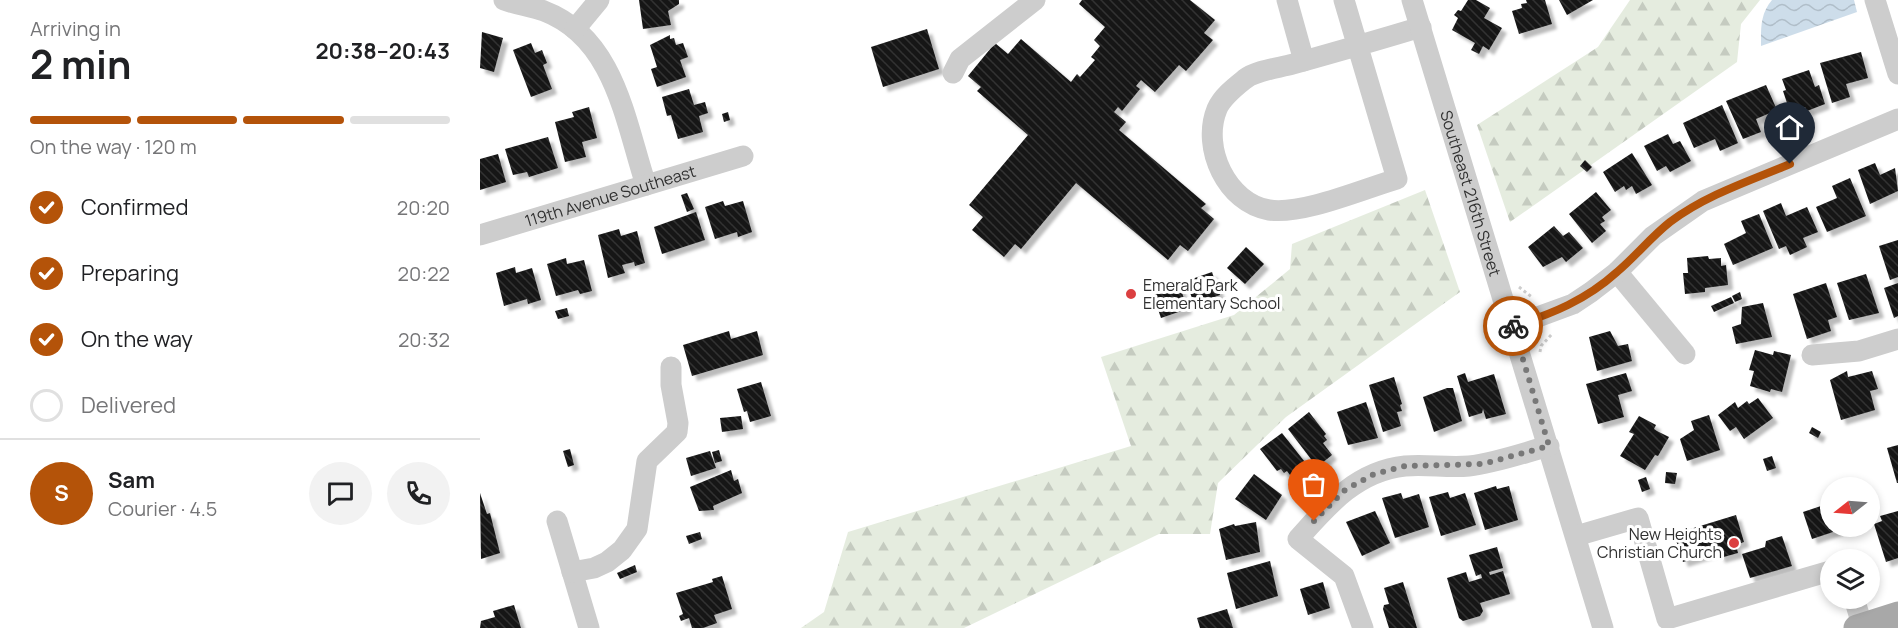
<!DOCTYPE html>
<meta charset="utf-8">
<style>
:root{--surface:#fff;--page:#f2f2f2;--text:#202124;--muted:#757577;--line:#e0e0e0;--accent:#b45309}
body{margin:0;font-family:Manrope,sans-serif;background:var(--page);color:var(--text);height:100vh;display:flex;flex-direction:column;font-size:22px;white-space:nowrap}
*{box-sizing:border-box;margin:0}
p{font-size:20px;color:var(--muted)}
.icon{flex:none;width:33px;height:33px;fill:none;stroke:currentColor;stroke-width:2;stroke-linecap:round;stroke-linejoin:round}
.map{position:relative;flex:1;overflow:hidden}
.drawer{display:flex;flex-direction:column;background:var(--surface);width:480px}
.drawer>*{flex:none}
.needle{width:39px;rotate:253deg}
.controls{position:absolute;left:1340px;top:477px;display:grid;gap:12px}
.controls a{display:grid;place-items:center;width:60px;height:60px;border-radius:50%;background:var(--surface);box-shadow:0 3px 9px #0003;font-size:30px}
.pin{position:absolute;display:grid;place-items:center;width:51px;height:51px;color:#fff;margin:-62px -26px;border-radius:50% 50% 50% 0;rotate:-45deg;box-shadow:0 0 6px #0007}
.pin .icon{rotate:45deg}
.courier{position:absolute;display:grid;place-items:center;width:60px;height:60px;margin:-30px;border:4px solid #b45309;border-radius:50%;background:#fff;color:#222;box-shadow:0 2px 8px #0007}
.headline em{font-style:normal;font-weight:700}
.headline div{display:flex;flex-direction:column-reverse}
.headline{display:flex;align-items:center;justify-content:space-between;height:102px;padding:0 30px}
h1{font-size:39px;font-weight:700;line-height:45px}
.bar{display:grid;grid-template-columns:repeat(4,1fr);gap:9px 6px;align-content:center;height:72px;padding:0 30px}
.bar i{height:8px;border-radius:4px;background:var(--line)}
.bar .current{background:var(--accent)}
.bar p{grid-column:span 4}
.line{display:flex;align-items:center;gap:15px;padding:0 30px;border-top:2px solid var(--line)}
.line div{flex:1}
.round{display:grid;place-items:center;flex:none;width:63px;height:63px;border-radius:32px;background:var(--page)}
ol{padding:0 30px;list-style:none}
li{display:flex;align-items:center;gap:18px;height:66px}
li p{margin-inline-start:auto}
li .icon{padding:6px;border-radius:50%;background:var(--accent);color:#fff;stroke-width:4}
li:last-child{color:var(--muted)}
li i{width:33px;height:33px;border:3px solid var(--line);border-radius:50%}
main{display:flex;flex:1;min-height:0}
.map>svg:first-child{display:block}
.forest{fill:url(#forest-firs)}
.water{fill:url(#water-waves)}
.building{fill:url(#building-back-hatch);filter:url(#shadow)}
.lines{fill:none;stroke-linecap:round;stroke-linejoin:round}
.path{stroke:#cdcdcd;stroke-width:3;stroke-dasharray:3 3;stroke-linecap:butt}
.minor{stroke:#cdcdcd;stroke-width:21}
.major{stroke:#a8a8a8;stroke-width:27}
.done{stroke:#787878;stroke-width:6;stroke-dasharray:0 10.8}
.route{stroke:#b45309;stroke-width:8}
.poi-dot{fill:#db3f40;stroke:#fff;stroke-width:2}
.labels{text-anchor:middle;stroke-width:6;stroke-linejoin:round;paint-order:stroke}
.street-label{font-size:16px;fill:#303030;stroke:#fff}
.poi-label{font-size:16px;fill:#303030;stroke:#fff;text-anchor:start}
</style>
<main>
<section class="drawer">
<div class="headline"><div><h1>2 min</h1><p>Arriving in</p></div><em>20:38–20:43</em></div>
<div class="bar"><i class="current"></i><i class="current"></i><i class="current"></i><i></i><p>On the way · 120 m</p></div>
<ol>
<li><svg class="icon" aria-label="check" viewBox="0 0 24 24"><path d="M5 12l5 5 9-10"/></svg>Confirmed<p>20:20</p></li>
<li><svg class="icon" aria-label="check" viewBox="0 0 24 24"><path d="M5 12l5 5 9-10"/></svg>Preparing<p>20:22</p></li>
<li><svg class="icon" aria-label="check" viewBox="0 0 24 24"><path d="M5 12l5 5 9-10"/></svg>On the way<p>20:32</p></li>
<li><i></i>Delivered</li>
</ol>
<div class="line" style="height:108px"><b class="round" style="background:var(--accent);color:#fff">S</b><div><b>Sam</b><p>Courier · 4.5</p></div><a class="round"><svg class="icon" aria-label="chat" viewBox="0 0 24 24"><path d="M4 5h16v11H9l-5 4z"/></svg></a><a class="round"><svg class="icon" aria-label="phone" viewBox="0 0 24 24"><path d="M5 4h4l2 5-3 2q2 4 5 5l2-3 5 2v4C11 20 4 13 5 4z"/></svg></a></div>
</section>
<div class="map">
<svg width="1418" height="628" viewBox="0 0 1418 628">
<defs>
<pattern id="forest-firs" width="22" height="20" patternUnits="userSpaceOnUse" patternTransform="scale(1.5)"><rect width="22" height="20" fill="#e5ecdf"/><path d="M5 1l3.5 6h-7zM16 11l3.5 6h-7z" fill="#c5cbc0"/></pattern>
<pattern id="water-waves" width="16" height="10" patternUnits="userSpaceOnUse" patternTransform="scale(1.5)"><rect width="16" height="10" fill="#cdddea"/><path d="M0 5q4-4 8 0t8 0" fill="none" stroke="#b0bec9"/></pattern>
<pattern id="building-back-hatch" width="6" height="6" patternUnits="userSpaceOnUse" patternTransform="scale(1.5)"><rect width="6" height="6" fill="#171717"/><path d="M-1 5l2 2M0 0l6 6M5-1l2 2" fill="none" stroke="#303030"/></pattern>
<filter id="shadow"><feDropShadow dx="5" dy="5" stdDeviation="1.5" flood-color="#0004"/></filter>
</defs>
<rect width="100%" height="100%" fill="#fff"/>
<g class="forest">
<polygon points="1150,0 1280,0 1261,24 1257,62 1030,222 997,125 1118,47"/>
<polygon points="945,190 980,292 806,417 738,483 730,534 679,534 484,628 321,628 344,612 368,532 651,446 621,357 754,315 810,269 812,244"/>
</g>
<path class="water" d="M1292,0H1374L1377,12L1281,46C1281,29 1280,14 1292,0Z"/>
<g class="building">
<polygon points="159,0 199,0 199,4 188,11 191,25 163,29"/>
<polygon points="602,0 710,0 735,20 724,33 733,40 706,71 699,65 675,92 661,80 656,86 660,89 642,111 638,107 634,112 646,122 639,130 726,204 721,208 734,219 708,251 700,245 688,260 596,183 541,249 535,244 524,257 492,230 503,217 489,205 548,135 497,91 501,87 488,76 515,43 528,54 541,39 591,82 597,74 600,77 615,60 611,57 620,46 614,40 625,27 599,4"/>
<polygon points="988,0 996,0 1010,8 1004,18 1022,28 1009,50 1003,46 999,54 991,50 995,43 972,30 978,18 974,15 978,10 981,11"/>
<polygon points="1046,0 1065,0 1072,24 1039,34 1032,11 1042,8 1041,4 1047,3"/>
<polygon points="1079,0 1113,0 1087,15"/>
<polygon points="447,29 459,69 403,87 391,47"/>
<polygon points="2,32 23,38 14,72 0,68"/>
<polygon points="190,35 190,39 194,38 196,45 203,43 208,57 200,60 206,77 177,87 171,69 177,67 170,45"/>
<polygon points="51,43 55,53 62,50 67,63 63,65 72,89 51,97 33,50"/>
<polygon points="1381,52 1388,78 1366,84 1370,97 1352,103 1340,63"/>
<polygon points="1329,70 1335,87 1339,85 1345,104 1327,111 1325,107 1310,112 1303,91 1306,90 1302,79"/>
<polygon points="1286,85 1297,110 1276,119 1281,132 1263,139 1246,101"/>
<polygon points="209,89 214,105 225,102 228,113 219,116 223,132 198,139 191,115 187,116 182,97"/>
<polygon points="1242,105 1258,143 1240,151 1235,139 1214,148 1203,123"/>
<polygon points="109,107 117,138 102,142 106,157 85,162 75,122 94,117 92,112"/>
<polygon points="248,112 250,120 244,122 242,114"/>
<polygon points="1188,134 1193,144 1200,141 1211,161 1190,172 1186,166 1177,171 1164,146"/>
<polygon points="68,137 78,168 49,177 47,172 33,175 25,149"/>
<polygon points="1152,153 1172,185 1156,194 1152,186 1146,190 1144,186 1135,192 1123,172"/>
<polygon points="18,154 26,182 0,190 0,159"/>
<polygon points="1105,160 1112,167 1107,172 1100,166"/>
<polygon points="1395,163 1400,175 1415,168 1418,191 1390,204 1378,170"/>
<polygon points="1370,178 1386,216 1347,232 1336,207 1357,198 1352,186"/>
<polygon points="1116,192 1131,210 1122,217 1125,221 1120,224 1126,231 1112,243 1089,214"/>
<polygon points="207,193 214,209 207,212 201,195"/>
<polygon points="243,201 245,206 263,201 272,232 258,237 257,232 235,239 225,207"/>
<polygon points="1301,203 1306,216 1327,207 1338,232 1323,238 1327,247 1310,255 1306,246 1299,249 1283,211"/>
<polygon points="216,212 225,240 182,254 174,227"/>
<polygon points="1279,214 1293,248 1253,265 1244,244 1266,233 1261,221"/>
<polygon points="1074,226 1083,236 1089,232 1103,248 1086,262 1082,257 1063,267 1048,247"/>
<polygon points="139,229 141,236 157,231 165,263 155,266 154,262 142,265 145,273 128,278 118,235"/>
<polygon points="1418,240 1418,277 1410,280 1399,246"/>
<polygon points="766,247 784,264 765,284 747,268"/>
<polygon points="1228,256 1229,259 1241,258 1241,266 1246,265 1248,285 1225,288 1225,292 1205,294 1203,273 1208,273 1207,258"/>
<polygon points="86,258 87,264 104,260 112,291 100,294 98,290 76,296 67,264"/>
<polygon points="35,267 36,273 52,268 61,300 48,304 47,299 24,306 16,273"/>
<polygon points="732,272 740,295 714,304 706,281"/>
<polygon points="1386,274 1399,313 1369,320 1357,283"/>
<polygon points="1346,283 1357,317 1348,320 1351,331 1327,339 1313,294"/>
<polygon points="1418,283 1418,316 1414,318 1404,288"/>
<polygon points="700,286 707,309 681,318 673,295"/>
<polygon points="1260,292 1262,299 1255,302 1252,296"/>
<polygon points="1251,297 1254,303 1234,312 1231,306"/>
<polygon points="1283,303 1292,337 1256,344 1252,327 1261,324 1262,307"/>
<polygon points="87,308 89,316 78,319 75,311"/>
<polygon points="249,331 251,339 277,331 283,355 212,376 203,345"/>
<polygon points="1130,331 1138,346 1148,344 1152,361 1117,371 1109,337"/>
<polygon points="1275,350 1293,355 1294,351 1311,355 1302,392 1291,389 1290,392 1270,386 1274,371 1269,370"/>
<polygon points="1367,371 1368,377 1392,371 1398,389 1390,391 1395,410 1361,420 1350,380"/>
<polygon points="985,373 988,382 1014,374 1026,414 1006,419 1003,409 1002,413 989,417 977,376"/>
<polygon points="1146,373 1152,391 1138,395 1144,417 1118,424 1106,384"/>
<polygon points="914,377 922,404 920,405 922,411 917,412 921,426 903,432 889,385"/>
<polygon points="281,382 291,416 270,422 267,411 264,412 257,389"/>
<polygon points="967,388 973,388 982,421 954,432 943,397"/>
<polygon points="1278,398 1293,418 1264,439 1256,427 1250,431 1238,415 1255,402 1258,408 1267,401 1269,404"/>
<polygon points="886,402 898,438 868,445 857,412"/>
<polygon points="829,412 846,434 844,436 847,440 843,443 852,455 837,467 808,429"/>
<polygon points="1229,415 1240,450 1207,461 1200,439 1214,430 1211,421"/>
<polygon points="261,416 263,429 242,432 240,418"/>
<polygon points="1159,416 1176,425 1174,429 1177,431 1189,437 1178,456 1175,455 1165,470 1140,456 1154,434 1149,432"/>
<polygon points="1332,427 1341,432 1338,438 1329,433"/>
<polygon points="802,433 832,471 816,483 807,471 804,473 801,469 797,471 780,449"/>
<polygon points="1418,445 1418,483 1417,483 1407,448"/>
<polygon points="90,449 94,465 88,467 83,451"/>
<polygon points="239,450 242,461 235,463 232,452"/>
<polygon points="230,451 236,468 211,476 206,458"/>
<polygon points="1292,456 1296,468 1287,471 1283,459"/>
<polygon points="251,470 254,481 258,479 262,493 233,506 234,510 219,511 210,487"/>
<polygon points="1186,472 1197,473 1195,484 1185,483"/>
<polygon points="774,474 802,495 786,520 755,499"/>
<polygon points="1166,477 1170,489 1162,492 1158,480"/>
<polygon points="1016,486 1017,489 1029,486 1038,520 1005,530 994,493"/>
<polygon points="968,492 970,498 985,493 996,525 961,536 949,497"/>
<polygon points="0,493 7,514 10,513 20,553 1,559"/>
<polygon points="921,493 923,499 939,494 949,527 915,538 902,498"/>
<polygon points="1350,503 1350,526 1368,527 1332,539 1323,512"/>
<polygon points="895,511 910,543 882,556 866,522"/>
<polygon points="1418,511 1418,558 1406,562 1394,524 1402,521 1400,516"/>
<polygon points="1256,515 1264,542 1256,545 1258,553 1240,558 1238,551 1203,562 1194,534"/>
<polygon points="776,522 780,552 746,560 739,529 754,524 755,526"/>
<polygon points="220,532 222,539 209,544 206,536"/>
<polygon points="1302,536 1312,566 1270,578 1262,554 1285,547 1286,541"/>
<polygon points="1017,547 1023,568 1009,572 1010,575 1023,571 1030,594 1000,603 1003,611 1000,616 983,621 979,618 967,578 986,572 989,582 1002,578 1001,574 996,576 989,555"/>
<polygon points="790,561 798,596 756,609 747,573"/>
<polygon points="155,565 157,572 140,579 137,573"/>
<polygon points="242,576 252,609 234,615 237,623 223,628 212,628 209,618 201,621 199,616 203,614 196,593 233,582 232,579"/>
<polygon points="843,582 850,608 828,615 820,589"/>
<polygon points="923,582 937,628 909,628 903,609 904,605 909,604 904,588"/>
<polygon points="34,605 41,628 0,628 1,621 15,617 13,611"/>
<polygon points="747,609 753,628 720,628 717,618"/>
</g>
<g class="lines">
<g class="path">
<polyline points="1039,287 1053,298"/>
<polyline points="1060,352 1061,346 1073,333"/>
</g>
<g class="minor">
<path d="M24,0C37,5 51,6 64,11C135,38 145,121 166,185"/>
<polyline points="807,0 824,61"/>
<path d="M864,0L917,179C883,189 823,215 789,210C747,203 721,148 737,109C742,97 755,87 765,79C777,70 799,68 813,64C856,52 898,40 941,27"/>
<path id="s1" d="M932,0L1123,628"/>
<polyline points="1395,0 1418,74"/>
<polyline points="95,29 119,0"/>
<polyline points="473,73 480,59 555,0"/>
<path id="s2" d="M0,235L263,156"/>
<polyline points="1137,272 1205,354"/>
<polyline points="1033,326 1093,304 1111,292 1137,272 1173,236 1223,201 1418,119"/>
<polyline points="1332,355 1379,351 1418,339"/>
<polyline points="77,521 109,628"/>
<polyline points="1096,536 1158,518 1187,619 1350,571"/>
<polyline points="92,572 114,568 127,562 142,550 157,529 167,461 197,432 198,423 191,385 191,367"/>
<polyline points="1374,598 1383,628"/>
<path d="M883,628L864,576L818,539C848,505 877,471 925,466C946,464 968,468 989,466C1016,463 1043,453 1069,446"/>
</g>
<polyline class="major" points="1377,628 1418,615"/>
</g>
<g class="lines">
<polyline class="done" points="834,521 865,490 894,474 925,466 1003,464 1069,446 1033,326"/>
<path class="route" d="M1033,326C1072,314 1106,300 1137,272C1156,256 1171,237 1190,222C1226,195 1269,181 1310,164"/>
</g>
<g class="poi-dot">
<circle cx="651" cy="294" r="6"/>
<circle cx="1254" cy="543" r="6"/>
</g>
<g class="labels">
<g class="street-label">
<text dy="6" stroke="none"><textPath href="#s1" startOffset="202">Southeast 216th Street</textPath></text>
<text dy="6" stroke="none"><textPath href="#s2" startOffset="136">119th Avenue Southeast</textPath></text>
</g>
<g class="poi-label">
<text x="663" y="291">Emerald Park<tspan x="663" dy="18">Elementary School</tspan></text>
<text x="1242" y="540" text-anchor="end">New Heights<tspan x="1242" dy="18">Christian Church</tspan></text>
</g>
</g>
</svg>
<div class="controls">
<a><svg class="needle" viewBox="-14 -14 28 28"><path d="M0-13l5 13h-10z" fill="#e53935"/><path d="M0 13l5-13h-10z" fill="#757577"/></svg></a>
<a><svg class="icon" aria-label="layers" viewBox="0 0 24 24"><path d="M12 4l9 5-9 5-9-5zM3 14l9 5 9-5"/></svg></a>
</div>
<div class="pin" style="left:834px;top:521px;background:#ea580c"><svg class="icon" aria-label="bag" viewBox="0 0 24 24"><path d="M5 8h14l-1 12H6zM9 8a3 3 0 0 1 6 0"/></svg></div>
<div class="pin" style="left:1310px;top:164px;background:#1f2937"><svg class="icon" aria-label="home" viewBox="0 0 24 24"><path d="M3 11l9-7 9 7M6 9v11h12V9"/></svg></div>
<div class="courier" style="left:1033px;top:326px"><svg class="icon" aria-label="bike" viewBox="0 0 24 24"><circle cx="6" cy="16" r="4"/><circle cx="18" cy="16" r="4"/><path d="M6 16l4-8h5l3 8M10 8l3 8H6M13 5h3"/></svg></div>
</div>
</main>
